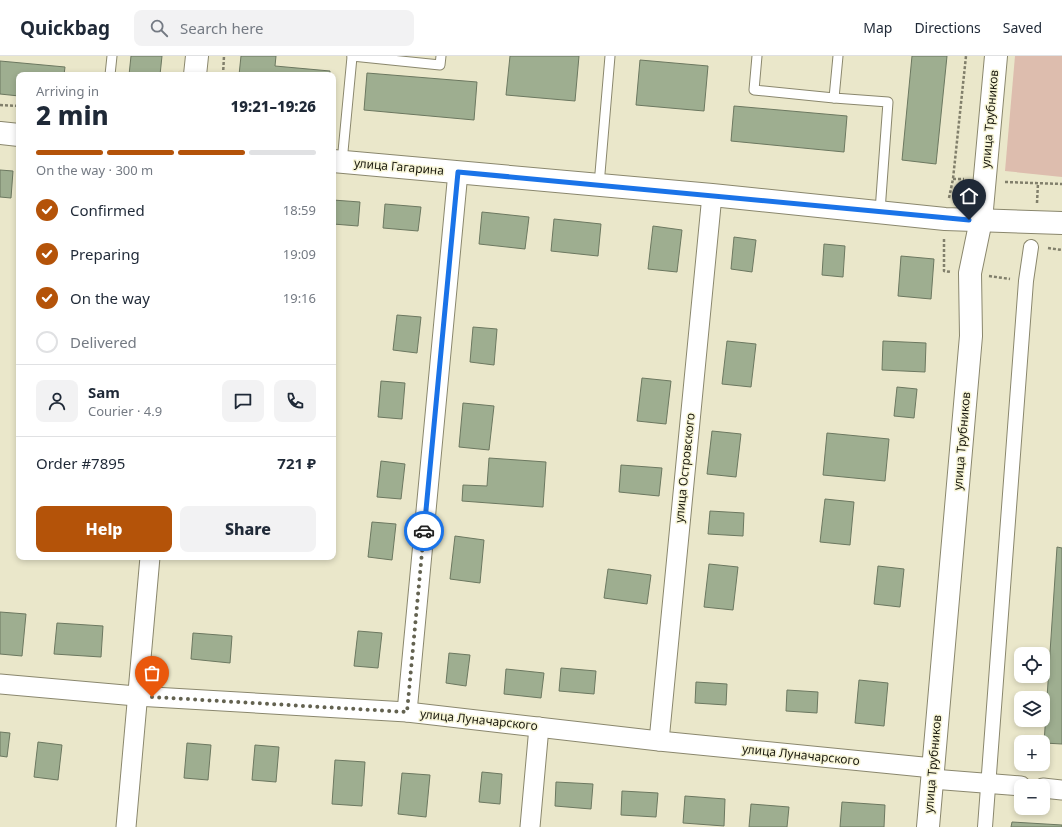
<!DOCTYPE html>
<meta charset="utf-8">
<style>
:root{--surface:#fff;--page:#f2f2f3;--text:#1f2937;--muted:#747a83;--line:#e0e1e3;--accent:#b45309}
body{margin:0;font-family:"Noto Sans",sans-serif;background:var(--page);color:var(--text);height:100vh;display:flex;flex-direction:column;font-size:15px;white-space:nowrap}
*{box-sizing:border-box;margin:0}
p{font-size:13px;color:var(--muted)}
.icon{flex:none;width:22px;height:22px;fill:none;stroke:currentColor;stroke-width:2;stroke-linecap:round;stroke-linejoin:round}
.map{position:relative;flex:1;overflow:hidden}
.sheet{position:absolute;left:16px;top:16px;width:320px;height:488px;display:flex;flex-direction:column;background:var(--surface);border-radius:8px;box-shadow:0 2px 6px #0003}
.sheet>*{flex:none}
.controls{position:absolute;left:1014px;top:591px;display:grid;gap:8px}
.controls a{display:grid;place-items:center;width:36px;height:36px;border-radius:8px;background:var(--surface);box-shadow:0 2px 6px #0003;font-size:20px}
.pin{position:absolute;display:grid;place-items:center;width:34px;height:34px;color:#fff;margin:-41px -17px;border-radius:50% 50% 50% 0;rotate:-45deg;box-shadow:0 0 4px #0007}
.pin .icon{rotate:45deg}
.courier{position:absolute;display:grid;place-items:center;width:40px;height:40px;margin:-20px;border:3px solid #1a73e8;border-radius:50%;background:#fff;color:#222;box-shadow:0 1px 5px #0007}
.headline em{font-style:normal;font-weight:800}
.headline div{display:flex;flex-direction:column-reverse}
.headline{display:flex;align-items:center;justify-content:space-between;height:68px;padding:0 20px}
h1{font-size:26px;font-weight:800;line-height:30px}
.bar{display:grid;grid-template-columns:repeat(4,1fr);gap:6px 4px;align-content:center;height:48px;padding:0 20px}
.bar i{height:5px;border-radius:3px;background:var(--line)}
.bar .selected{background:var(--accent)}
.bar p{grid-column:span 4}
.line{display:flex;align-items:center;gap:10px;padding:0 20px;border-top:1px solid var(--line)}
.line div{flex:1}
.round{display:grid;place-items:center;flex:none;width:42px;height:42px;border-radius:8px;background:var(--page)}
ol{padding:0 20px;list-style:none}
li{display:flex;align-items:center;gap:12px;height:44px}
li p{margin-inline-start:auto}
li .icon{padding:4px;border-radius:50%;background:var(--accent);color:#fff;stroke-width:4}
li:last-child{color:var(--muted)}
li i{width:22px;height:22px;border:2px solid var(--line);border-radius:50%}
.action{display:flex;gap:8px;margin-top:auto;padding:8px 20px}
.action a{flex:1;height:46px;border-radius:8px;background:var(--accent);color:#fff;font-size:16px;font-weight:800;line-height:46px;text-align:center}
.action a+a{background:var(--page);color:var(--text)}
header{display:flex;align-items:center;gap:24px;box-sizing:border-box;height:56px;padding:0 20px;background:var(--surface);border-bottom:1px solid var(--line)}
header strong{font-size:19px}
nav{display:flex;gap:22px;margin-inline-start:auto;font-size:14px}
.search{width:280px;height:36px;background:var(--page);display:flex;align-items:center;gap:10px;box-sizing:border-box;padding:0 14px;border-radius:8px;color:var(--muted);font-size:15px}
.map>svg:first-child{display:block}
.green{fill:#ddbdae}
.building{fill:#9eae90;stroke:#6c7860}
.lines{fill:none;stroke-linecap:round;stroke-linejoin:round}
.service-casing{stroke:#8a876d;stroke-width:11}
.pedestrian-casing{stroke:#8a876d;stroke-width:16}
.minor-casing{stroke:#8a876d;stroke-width:21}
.tertiary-casing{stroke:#8a876d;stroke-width:24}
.path{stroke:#817f6b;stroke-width:2.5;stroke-dasharray:3 2;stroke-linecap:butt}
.service{stroke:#fff;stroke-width:9}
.pedestrian{stroke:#fff;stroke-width:14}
.minor{stroke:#fff;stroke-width:19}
.tertiary{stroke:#fff;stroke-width:22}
.done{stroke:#636250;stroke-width:4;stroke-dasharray:0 7.2}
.route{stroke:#1a73e8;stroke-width:5}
.labels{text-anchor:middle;stroke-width:3;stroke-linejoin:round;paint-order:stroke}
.street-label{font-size:12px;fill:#1b1a0f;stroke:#f7f5d7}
</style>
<header>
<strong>Quickbag</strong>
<div class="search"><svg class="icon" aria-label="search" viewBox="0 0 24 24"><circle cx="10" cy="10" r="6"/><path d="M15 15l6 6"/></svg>Search here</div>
<nav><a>Map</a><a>Directions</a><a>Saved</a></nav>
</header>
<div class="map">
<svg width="1062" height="771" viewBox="0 0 1062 771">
<rect width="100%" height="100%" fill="#eae7ca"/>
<polygon class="green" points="1015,0 1062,0 1062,121 1005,115"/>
<g class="building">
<polygon points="131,0 162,0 160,19 129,19"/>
<polygon points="241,0 276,0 275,10 330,15 330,19 239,19"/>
<polygon points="510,0 579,0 575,45 506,39"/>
<polygon points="912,0 947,0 936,108 902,104"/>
<polygon points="640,4 708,10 704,55 636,49"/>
<polygon points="0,5 65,11 64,19 19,19 19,40 0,38"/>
<polygon points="367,17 477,26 474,64 364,54"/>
<polygon points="734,50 847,60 844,96 731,85"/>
<polygon points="0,114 13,115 11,142 0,141"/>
<polygon points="333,144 360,146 358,170 333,168"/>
<polygon points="385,148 421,151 418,175 383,172"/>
<polygon points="482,156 529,161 525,193 479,188"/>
<polygon points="554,163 601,168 598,200 551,195"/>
<polygon points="653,170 682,174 677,216 648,213"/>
<polygon points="734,181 756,184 752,216 731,213"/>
<polygon points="824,188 845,190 843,221 822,219"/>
<polygon points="901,200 934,203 931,243 898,240"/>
<polygon points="397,259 421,261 417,297 393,294"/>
<polygon points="473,271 497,273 494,309 470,306"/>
<polygon points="727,285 756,288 751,331 722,328"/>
<polygon points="883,285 926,287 925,316 882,314"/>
<polygon points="642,322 671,325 666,368 637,365"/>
<polygon points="381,325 405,327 402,363 378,361"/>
<polygon points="897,331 917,333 914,362 894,360"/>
<polygon points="463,347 494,350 489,394 459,391"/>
<polygon points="712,375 741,378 736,421 707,418"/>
<polygon points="827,377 889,383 885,425 823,419"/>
<polygon points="489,402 546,406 543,451 462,445 463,429 487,430"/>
<polygon points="381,405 405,408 401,443 377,441"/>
<polygon points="621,409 662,412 659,440 619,436"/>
<polygon points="825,443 854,446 850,489 820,486"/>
<polygon points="710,455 744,457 743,480 708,478"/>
<polygon points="372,466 396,468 392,504 368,501"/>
<polygon points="455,480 484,484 480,527 450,523"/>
<polygon points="1057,491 1062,492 1062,688 1044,687"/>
<polygon points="709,508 738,511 733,554 704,551"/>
<polygon points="878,510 904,513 900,551 874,548"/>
<polygon points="608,513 651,519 647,548 604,542"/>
<polygon points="0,556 26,558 22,600 0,598"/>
<polygon points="57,567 103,570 101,601 54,598"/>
<polygon points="358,575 382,577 378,612 354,610"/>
<polygon points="193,577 232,580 230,607 191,603"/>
<polygon points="449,597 470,599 466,630 446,627"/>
<polygon points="561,612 596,615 594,638 559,635"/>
<polygon points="506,613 544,617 541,642 504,638"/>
<polygon points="859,624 888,627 884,670 855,667"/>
<polygon points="696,626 727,628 726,649 695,647"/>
<polygon points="787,634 818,636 817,657 786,655"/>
<polygon points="0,676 10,677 7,701 0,700"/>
<polygon points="38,686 62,689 58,724 34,721"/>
<polygon points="187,687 211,689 208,724 184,722"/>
<polygon points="255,689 279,691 276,726 252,724"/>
<polygon points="335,704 365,706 362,750 332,748"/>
<polygon points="482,716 502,718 500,748 479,746"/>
<polygon points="402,717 430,719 426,761 398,758"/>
<polygon points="556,726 593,728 591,753 555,750"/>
<polygon points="622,735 658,737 656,761 621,759"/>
<polygon points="685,740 725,743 724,770 683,767"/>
<polygon points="842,746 885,749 884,771 840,771"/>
<polygon points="751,748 789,751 787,771 749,771"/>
<polygon points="1012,766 1062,769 1062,771 1011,771"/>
</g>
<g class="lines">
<defs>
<g id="service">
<polyline points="352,0 440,9 441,0"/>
<polyline points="757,0 754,34 834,42"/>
<polyline points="838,0 834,42 888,46 880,155"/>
<polyline points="110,19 112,0"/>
<polyline points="342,106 352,1"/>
<polyline points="599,129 610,0"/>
</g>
<polyline id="pedestrian" points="985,771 1026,225 1031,191"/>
<g id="minor">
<polyline points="0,628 136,640 407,656 659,685 933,712"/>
<polyline points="407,656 458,116"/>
<polyline points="659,685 712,139"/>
<polyline points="932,723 1021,730"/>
<polyline points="1043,732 1062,734"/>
<polyline points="126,771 150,501"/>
<polyline points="530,771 539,671"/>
</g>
<g id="tertiary">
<polyline points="195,19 197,0"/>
<polyline points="0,77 19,79"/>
<polyline points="333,105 712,139 945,163 1062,167"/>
<polyline points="928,771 971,280 970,217 981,164 996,0"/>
</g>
</defs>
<use href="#service" class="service-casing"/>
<use href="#pedestrian" class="pedestrian-casing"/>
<use href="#minor" class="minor-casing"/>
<use href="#tertiary" class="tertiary-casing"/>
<g class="path">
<polyline points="223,19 224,0"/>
<polyline points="0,49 19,50"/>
<polyline points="953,123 964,123"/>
<polyline points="1005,126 1062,128"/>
<polyline points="949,142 953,123 966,0"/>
<polyline points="1037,147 1038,127"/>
<polyline points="944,183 944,215 951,216"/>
<polyline points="1048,192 1062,194"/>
<polyline points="989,220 1010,223"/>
</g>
<use href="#service" class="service"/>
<use href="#pedestrian" class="pedestrian"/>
<use href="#minor" class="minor"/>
<use href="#tertiary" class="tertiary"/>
</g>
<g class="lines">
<polyline class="done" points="152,641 407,656 424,475"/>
<polyline class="route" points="424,475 458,116 969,164"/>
</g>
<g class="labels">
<g class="street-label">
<text transform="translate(990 63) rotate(-85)" y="4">улица Трубников</text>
<text transform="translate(399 111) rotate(5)" y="4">улица Гагарина</text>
<text transform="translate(962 385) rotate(-85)" y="4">улица Трубников</text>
<text transform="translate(685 412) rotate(-84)" y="4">улица Островского</text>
<text transform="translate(479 664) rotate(6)" y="4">улица Луначарского</text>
<text transform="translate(801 699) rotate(6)" y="4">улица Луначарского</text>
<text transform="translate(933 708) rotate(-85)" y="4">улица Трубников</text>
</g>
</g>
</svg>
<div class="controls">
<a><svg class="icon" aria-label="locate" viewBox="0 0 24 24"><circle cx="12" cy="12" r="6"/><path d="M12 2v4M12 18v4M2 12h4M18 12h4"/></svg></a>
<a><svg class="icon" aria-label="layers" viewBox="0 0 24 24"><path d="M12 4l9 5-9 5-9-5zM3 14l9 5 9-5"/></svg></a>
<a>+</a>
<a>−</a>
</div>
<div class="pin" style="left:152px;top:641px;background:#ea580c"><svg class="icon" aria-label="bag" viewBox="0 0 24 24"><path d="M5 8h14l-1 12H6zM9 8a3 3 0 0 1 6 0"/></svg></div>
<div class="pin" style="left:969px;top:164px;background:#1f2937"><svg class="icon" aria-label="home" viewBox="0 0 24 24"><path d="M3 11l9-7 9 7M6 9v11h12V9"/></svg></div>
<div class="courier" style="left:424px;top:475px"><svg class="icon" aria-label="car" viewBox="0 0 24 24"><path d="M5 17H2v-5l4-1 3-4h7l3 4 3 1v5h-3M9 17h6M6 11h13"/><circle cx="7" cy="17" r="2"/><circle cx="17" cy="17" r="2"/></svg></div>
<section class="sheet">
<div class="headline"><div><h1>2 min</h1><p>Arriving in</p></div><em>19:21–19:26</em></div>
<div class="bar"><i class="selected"></i><i class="selected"></i><i class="selected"></i><i></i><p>On the way · 300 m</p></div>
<ol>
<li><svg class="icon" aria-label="check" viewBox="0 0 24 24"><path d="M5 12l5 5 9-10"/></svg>Confirmed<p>18:59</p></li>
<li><svg class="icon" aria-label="check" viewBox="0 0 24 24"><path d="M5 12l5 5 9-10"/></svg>Preparing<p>19:09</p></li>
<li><svg class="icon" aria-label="check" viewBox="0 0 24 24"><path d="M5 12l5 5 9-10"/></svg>On the way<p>19:16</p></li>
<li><i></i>Delivered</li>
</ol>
<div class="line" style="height:72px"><a class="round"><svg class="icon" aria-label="person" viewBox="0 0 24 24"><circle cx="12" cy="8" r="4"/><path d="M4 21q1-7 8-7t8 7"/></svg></a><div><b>Sam</b><p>Courier · 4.9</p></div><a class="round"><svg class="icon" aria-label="chat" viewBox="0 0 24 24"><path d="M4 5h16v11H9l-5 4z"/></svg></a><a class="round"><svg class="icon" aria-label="phone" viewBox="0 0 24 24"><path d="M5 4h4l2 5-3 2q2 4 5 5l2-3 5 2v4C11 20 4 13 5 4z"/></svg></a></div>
<div class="line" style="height:52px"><div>Order #7895</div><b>721 ₽</b></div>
<div class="action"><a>Help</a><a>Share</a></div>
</section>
</div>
